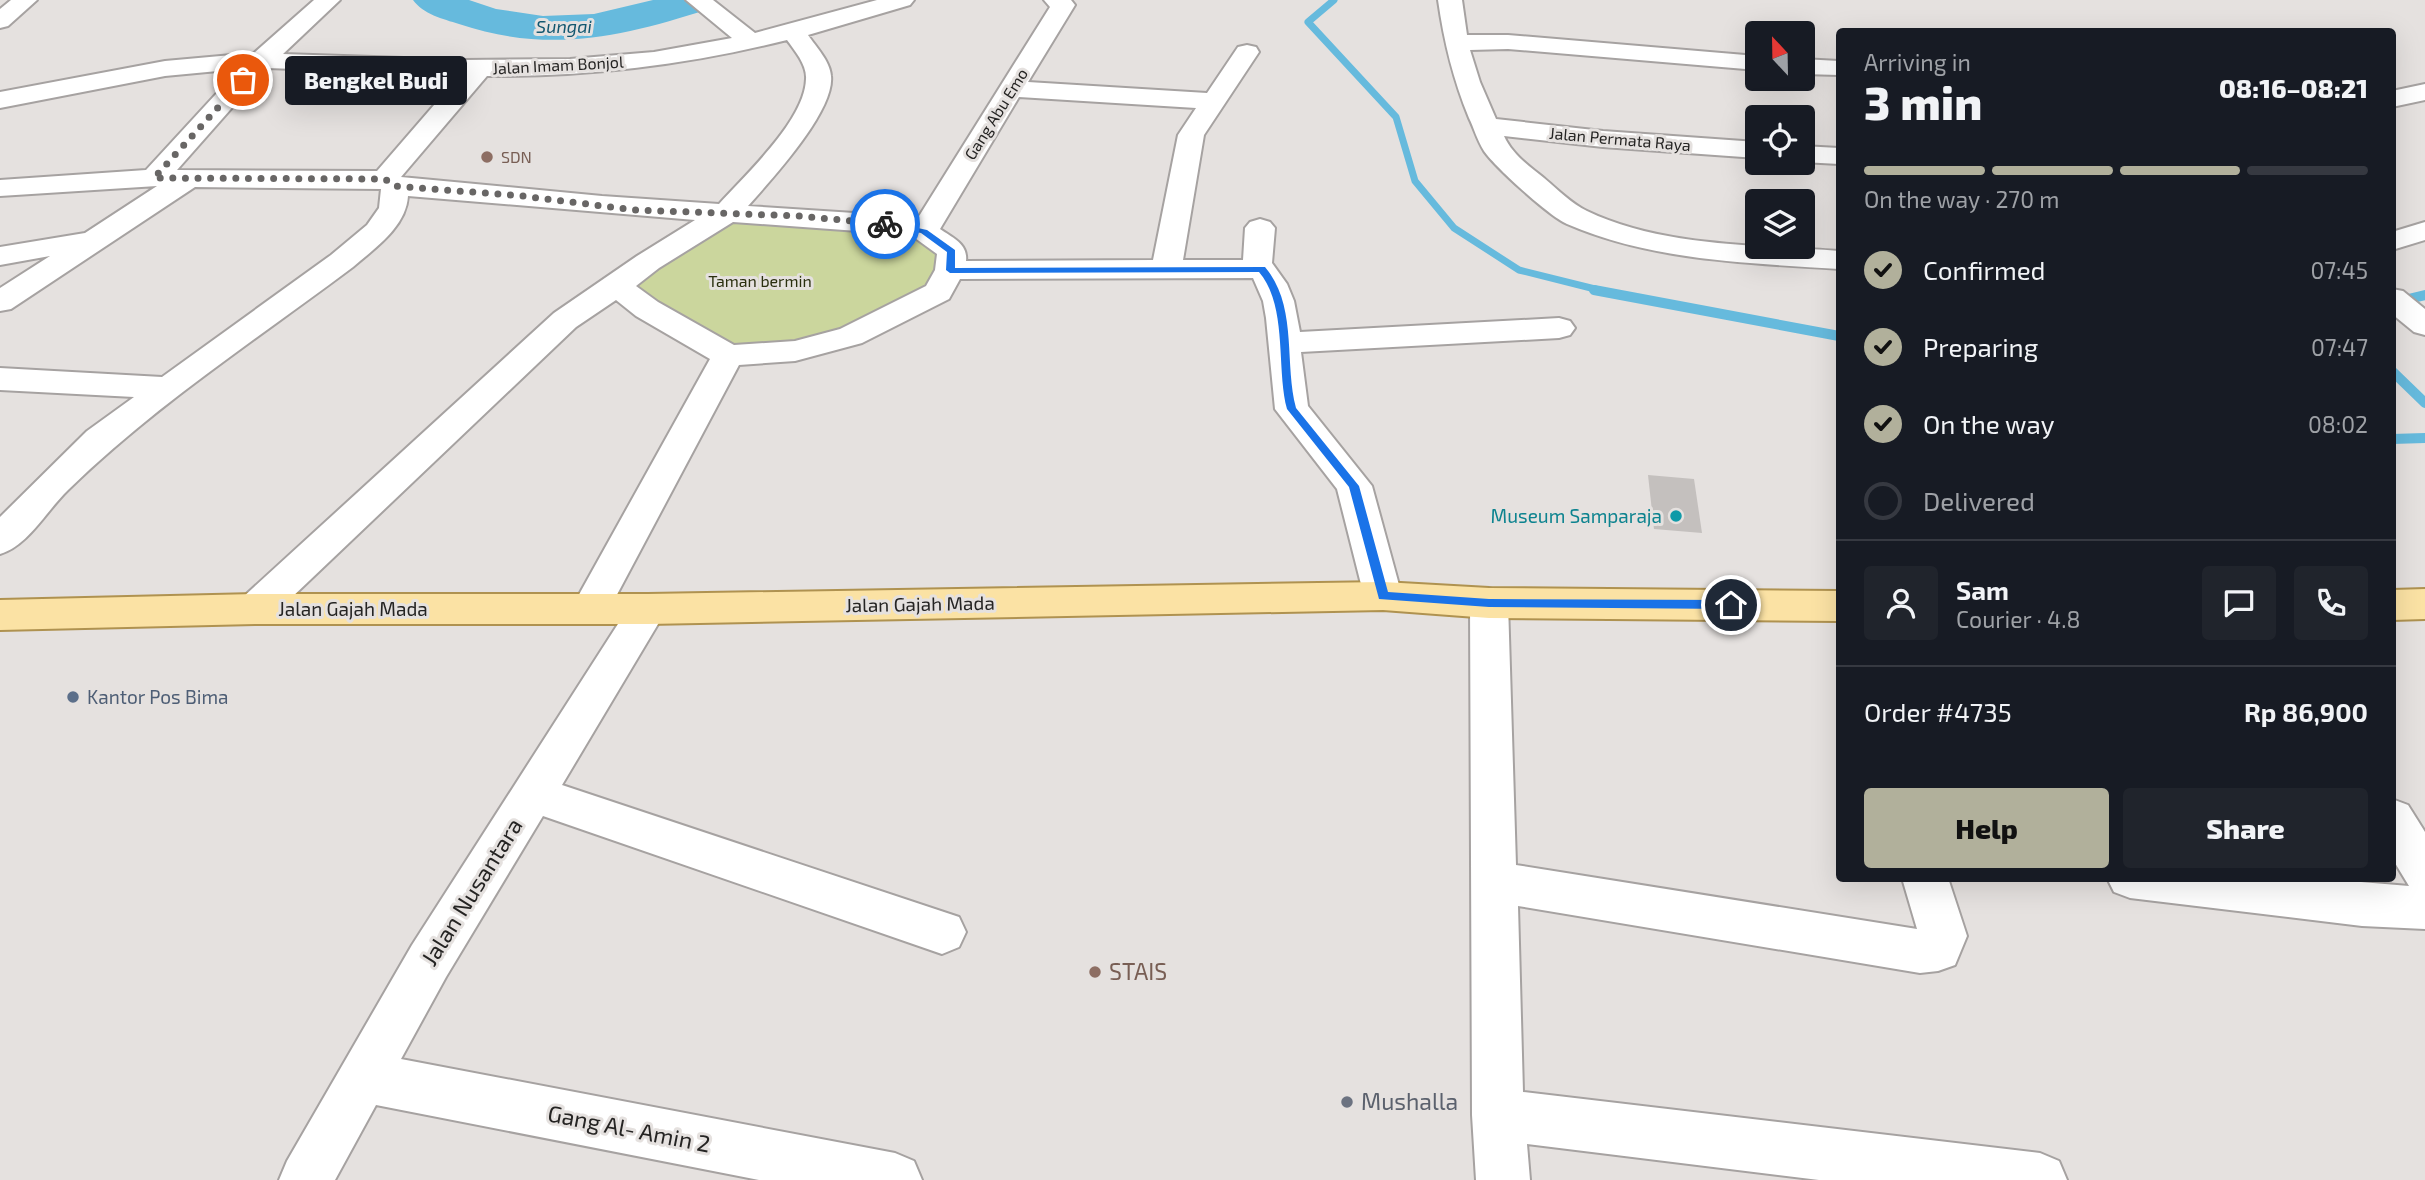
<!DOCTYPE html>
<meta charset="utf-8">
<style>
:root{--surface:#171b24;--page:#20242c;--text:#f1f3f6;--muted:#9ea1a6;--line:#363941;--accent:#b1b09b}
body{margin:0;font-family:"Exo 2",sans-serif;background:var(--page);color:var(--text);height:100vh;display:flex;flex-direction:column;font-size:26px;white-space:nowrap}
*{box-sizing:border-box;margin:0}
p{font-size:23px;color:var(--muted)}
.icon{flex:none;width:38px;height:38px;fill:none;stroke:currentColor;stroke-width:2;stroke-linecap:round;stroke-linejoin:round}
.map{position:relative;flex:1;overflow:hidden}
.drawer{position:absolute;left:1836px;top:28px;width:560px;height:854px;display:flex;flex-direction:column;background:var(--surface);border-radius:7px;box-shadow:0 7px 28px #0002}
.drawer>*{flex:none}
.needle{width:46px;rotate:338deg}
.tools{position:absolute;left:1745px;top:21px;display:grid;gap:14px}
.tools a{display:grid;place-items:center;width:70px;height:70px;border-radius:7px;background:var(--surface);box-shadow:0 7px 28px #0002;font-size:35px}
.pin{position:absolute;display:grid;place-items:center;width:60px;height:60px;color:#fff;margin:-30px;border:4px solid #fff;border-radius:50%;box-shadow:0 2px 7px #0007}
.courier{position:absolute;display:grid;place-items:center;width:70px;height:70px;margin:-35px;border:5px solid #1a73e8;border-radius:50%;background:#fff;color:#222;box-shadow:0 2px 9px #0007}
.bubble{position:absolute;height:49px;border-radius:7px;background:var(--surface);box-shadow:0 7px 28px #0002;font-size:23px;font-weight:800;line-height:49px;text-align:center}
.headline em{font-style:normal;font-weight:800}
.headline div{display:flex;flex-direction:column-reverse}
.headline{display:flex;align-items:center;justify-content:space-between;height:119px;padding:0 28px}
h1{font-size:46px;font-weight:800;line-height:52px}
.bar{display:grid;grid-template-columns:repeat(4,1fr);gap:10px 7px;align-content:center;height:84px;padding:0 28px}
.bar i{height:9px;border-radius:5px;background:var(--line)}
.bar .active{background:var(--accent)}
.bar p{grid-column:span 4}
.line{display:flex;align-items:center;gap:18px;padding:0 28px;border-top:2px solid var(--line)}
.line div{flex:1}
.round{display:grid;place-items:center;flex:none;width:74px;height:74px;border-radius:7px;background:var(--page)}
ol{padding:0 28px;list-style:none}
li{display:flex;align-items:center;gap:21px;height:77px}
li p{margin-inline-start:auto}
li .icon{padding:7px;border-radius:50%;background:var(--accent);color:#111;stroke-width:4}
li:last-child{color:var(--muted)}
li i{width:38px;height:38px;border:4px solid var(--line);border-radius:50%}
.primary-button{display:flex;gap:14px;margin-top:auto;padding:14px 28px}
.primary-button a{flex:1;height:80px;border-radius:7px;background:var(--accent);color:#111;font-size:28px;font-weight:800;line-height:80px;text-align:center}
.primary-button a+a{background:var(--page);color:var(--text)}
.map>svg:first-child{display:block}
.green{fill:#cbd69d}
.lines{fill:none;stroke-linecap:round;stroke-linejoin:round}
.stream-far1{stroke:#66badd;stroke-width:7}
.stream{stroke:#66badd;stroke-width:10}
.river{fill:#66badd;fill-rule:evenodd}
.building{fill:#c4c0be}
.minor-casing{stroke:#a6a2a1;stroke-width:4}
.major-casing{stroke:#af9250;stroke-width:4}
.minor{fill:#fff;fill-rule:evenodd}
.major{fill:#fbe2a4;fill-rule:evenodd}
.route{fill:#1a73e8}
.done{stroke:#686665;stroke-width:7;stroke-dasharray:0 12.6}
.education-dot{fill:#8d6e63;stroke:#e5e1df;stroke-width:2.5}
.culture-dot{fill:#0f9aa8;stroke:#e5e1df;stroke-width:2.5}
.service-dot{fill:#5c6f8a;stroke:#e5e1df;stroke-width:2.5}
.worship-dot{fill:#6b7280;stroke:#e5e1df;stroke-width:2.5}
.labels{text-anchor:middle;stroke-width:6;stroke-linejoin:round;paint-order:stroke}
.far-street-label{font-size:16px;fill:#252423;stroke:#e5e1df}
.far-education-label{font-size:16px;fill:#785e54;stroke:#e5e1df;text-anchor:start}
.far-park-label{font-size:16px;fill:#2a2f0f;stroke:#e5e1df}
.far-water-label{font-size:18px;font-style:italic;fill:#12576f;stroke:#e5e1df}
.culture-label{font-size:19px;fill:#0d838f;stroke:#e5e1df;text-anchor:end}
.street-label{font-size:19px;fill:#252423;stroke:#e5e1df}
.service-label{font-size:19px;fill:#4e5e75;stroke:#e5e1df;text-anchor:start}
.near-street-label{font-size:23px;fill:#252423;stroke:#e5e1df}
.near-education-label{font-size:23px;fill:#785e54;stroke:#e5e1df;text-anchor:start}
.near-worship-label{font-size:23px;fill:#5b616d;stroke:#e5e1df;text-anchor:start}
</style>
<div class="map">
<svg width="2425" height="1180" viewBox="0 0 2425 1180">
<rect width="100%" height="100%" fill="#e5e1df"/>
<polygon class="green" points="736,217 831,222 930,241 941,254 939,272 926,291 822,338 747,348 721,340 689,324 630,285"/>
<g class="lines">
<polyline class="stream-far1" points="1334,0 1308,22 1396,117 1415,181 1454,228 1519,270 1603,291"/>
<g class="stream">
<polyline points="1594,290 1839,336"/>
<polyline points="2400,301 2425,295"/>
<polyline points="2392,371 2425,403"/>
<polyline points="2392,439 2425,438"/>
</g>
<path class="river" d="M413,0H469L496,9L543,16L594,14L653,0H715L709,9C622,37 549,54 459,24C443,19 423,14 413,0Z"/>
</g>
<polygon class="building" points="1648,475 1694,479 1702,533 1654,529"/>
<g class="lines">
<defs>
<g id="minor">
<polygon points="11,0 37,0 8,26 0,28 0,9"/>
<path d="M314,0H340L283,54L464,60L570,59L654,52L732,38L686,0H713L755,33L877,0H914L910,5L808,35C816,47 830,61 831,76C835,111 771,180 748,206L885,215L916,221L1050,7L1044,0H1071L1075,5L1028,82L1207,93L1238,47L1247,45L1256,47L1259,52L1204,135L1183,260H1243L1245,228L1250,222L1260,219L1270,222L1275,228L1272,263L1287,284L1294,301L1300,332L1559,318L1570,321L1575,328L1570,335L1559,338L1301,352L1308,406L1372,486L1402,596L1397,606L1383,610L1369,606L1364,596L1337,489L1275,409L1266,318L1263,301L1253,278L960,279L949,299L862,343L795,361L739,365L604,619L590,624L576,619L571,609L710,359L636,316L616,300L576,327L269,619L255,624L241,619L236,609L241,599L554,313L637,256L695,220L408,196C406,227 375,248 353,267C257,339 154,406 68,490C47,510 28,546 0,554V517L87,431L134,397L0,390V368L162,377L331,255L367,225L379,208L381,189L195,187L11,309L0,311V288L50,256L0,265V247L85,233L157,186L0,196V180L146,170L239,69L165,76L0,108V92L165,61L254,53ZM787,40C795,51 807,65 806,79C805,120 746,174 719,204L602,196L401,177L487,76C589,77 688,65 787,40ZM267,68L460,75L377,171L177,170ZM1019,97L1196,108L1178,135L1153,260L966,261C968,244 953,238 940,229ZM733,222L885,233L915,238L937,254L935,270L926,286L840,329L795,341L734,345L658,302L636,286L659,268Z"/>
<path d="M1438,0H1462L1467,35H1508L1757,56V70L1508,49L1470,50L1480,82L1496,119L1603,131L1757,142V158L1603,147L1504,136C1512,154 1529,166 1544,178C1557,189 1572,204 1587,211C1662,247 1759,245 1839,251V269C1749,263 1652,261 1567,224C1549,216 1496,168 1484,151C1477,140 1474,128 1469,118C1453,79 1444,42 1438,0Z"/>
<polygon points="1802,59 1839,61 1839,75 1802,74"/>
<polygon points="2425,84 2425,100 2392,107 2392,91"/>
<polygon points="1802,146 1839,148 1839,164 1802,162"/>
<polygon points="2425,222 2425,240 2392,250 2392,232"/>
<polygon points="2392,289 2403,291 2425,309 2425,335 2414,332 2392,314"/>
<polygon points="1489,588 1503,593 1508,603 1516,865 1917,929 1902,878 1948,878 1967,936 1955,965 1938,971 1920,973 1518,906 1523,1092 2040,1153 2059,1161 2067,1180 1819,1180 1527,1144 1530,1180 1476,1180 1472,1115 1470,603 1475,593"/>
<polygon points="648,594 662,599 667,609 562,785 959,917 966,932 959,947 942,954 543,816 446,977 401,1059 895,1153 914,1161 922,1180 759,1180 376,1105 335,1180 279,1180 287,1161 412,945 634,599"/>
<polygon points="2392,799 2408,805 2425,832 2425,929 2362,926 2130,898 2114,892 2107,878 2313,878 2409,886 2392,858"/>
</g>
<g id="major">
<polygon points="1383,582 1489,588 1839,591 1839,621 1489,618 1383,610 648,624 255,624 0,630 0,600 255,594 648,594"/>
<polygon points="2425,589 2425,619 2392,620 2392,590"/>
</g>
</defs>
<use href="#minor" class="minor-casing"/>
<use href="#major" class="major-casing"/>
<use href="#minor" class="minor"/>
<use href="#major" class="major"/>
</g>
<path class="route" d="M885,221L927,230L955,250V268L1265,267C1298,306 1284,363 1296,408L1359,486L1388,592L1489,599L1731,600L1737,605L1731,609L1489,607L1379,599L1349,487L1287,409C1276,368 1288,306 1259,272L950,273L946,270L947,252L921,233L882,225Z"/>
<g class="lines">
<polyline class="done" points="243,80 154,178 385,179 395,186 522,196 635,210 798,216 885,224"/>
</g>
<g class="education-dot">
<circle cx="487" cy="157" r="7"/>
<circle cx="1095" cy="972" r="7"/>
</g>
<circle class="culture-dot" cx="1676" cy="516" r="7"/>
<circle class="service-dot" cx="73" cy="697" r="7"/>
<circle class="worship-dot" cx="1347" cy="1102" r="7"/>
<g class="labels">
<g class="far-street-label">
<text transform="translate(558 65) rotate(-3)" y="6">Jalan Imam Bonjol</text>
<text transform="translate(996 114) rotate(-58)" y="6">Gang Abu Emo</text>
<text transform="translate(1620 139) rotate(5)" y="6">Jalan Permata Raya</text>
</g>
<g class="far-education-label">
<text x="501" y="163">SDN</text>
</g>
<g class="far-park-label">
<text x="760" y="287">Taman bermin</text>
</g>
<g class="far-water-label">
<text x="564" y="33">Sungai</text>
</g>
<g class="culture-label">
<text x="1662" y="523">Museum Samparaja</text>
</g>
<g class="street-label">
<text transform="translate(920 604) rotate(-1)" y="7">Jalan Gajah Mada</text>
<text x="353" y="616">Jalan Gajah Mada</text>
</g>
<g class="service-label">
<text x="87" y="704">Kantor Pos Bima</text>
</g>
<g class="near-street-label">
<text transform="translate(472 892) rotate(-58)" y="8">Jalan Nusantara</text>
<text transform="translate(629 1129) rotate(11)" y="8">Gang Al- Amin 2</text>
</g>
<g class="near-education-label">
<text x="1109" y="980">STAIS</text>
</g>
<g class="near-worship-label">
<text x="1361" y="1110">Mushalla</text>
</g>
</g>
</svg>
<div class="tools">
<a><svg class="needle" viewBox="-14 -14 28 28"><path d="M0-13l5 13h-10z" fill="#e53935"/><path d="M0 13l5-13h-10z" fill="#9ea1a6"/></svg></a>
<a><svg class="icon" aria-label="locate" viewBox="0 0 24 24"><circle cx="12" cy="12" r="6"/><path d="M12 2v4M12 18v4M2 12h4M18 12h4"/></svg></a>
<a><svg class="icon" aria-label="layers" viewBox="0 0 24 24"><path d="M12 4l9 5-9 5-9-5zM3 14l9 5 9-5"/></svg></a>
</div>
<div class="pin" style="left:243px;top:80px;background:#ea580c"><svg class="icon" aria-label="bag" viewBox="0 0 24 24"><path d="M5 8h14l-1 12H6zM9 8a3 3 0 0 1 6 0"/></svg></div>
<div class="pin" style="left:1731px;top:605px;background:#1f2937"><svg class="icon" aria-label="home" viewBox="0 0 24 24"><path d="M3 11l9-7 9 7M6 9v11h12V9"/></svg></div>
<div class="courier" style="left:885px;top:224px"><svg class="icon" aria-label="bike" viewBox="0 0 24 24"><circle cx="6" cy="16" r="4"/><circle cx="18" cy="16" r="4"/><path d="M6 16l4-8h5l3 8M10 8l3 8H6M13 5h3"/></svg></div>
<div class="bubble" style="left:285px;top:56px;width:182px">Bengkel Budi</div>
<section class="drawer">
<div class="headline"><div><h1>3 min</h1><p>Arriving in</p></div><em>08:16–08:21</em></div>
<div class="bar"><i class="active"></i><i class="active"></i><i class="active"></i><i></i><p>On the way · 270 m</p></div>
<ol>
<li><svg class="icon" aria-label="check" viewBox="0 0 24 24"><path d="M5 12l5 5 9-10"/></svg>Confirmed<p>07:45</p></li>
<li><svg class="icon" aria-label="check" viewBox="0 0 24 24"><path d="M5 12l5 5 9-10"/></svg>Preparing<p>07:47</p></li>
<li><svg class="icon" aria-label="check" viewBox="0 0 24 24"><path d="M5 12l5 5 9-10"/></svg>On the way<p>08:02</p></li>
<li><i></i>Delivered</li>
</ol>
<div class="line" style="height:126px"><a class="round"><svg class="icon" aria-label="person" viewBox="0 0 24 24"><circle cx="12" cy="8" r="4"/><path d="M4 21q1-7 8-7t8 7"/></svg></a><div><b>Sam</b><p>Courier · 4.8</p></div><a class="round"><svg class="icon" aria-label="chat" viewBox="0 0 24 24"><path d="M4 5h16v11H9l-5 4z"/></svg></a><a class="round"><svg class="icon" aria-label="phone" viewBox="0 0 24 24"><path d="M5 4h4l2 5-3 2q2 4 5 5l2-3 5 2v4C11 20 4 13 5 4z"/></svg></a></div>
<div class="line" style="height:91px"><div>Order #4735</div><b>Rp 86,900</b></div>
<div class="primary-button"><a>Help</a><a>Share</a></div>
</section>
</div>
